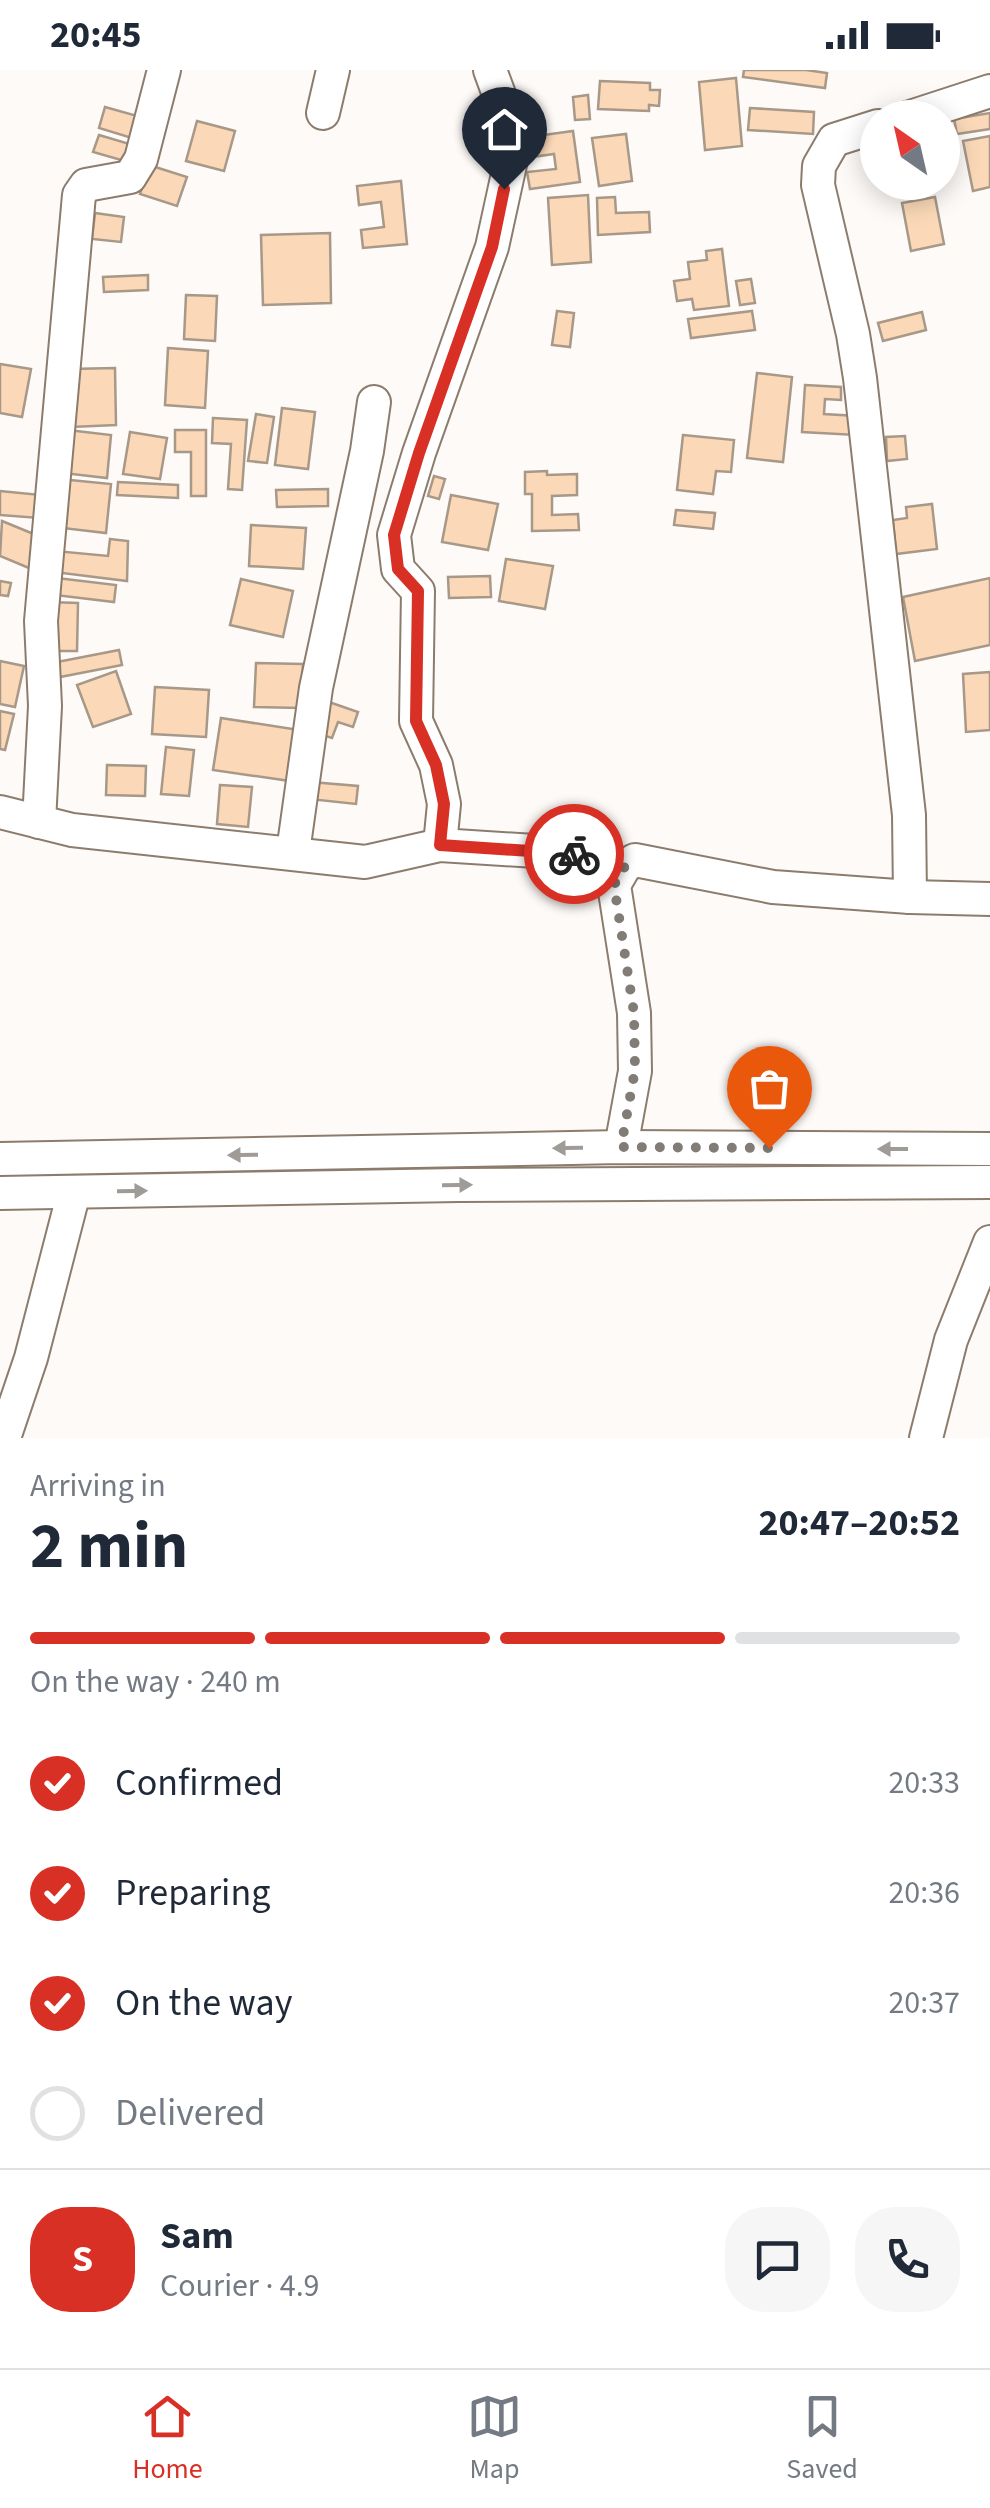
<!DOCTYPE html>
<meta charset="utf-8">
<style>
:root{--surface:#fff;--page:#f6f6f7;--text:#1f2937;--muted:#747a83;--line:#e0e1e3;--accent:#d93025}
body{margin:0;font-family:"Source Sans 3",sans-serif;background:var(--page);color:var(--text);height:100vh;display:flex;flex-direction:column;font-size:38px;white-space:nowrap}
*{box-sizing:border-box;margin:0}
p{font-size:32px;color:var(--muted)}
.icon{flex:none;width:55px;height:55px;fill:none;stroke:currentColor;stroke-width:2;stroke-linecap:round;stroke-linejoin:round}
.map{position:relative;height:1368px;overflow:hidden}
.drawer{display:flex;flex-direction:column;background:var(--surface);flex:1}
.drawer>*{flex:none}
.needle{width:65px;rotate:326deg}
.fabs{position:absolute;left:860px;top:30px;display:grid;gap:20px}
.fabs a{display:grid;place-items:center;width:100px;height:100px;border-radius:50%;background:var(--surface);box-shadow:0 5px 25px #0003;font-size:50px}
.pin{position:absolute;display:grid;place-items:center;width:85px;height:85px;color:#fff;margin:-102px -42px;border-radius:50% 50% 50% 0;rotate:-45deg;box-shadow:0 0 10px #0007}
.pin .icon{rotate:45deg}
.courier{position:absolute;display:grid;place-items:center;width:100px;height:100px;margin:-50px;border:8px solid #d93025;border-radius:50%;background:#fff;color:#222;box-shadow:0 2px 12px #0007}
.summary em{font-style:normal;font-weight:700}
.summary div{display:flex;flex-direction:column-reverse}
.summary{display:flex;align-items:center;justify-content:space-between;height:170px;padding:0 30px}
h1{font-size:65px;font-weight:700;line-height:75px}
.bar{display:grid;grid-template-columns:repeat(4,1fr);gap:15px 10px;align-content:center;height:120px;padding:0 30px}
.bar i{height:12px;border-radius:8px;background:var(--line)}
.bar .current{background:var(--accent)}
.bar p{grid-column:span 4}
.line{display:flex;align-items:center;gap:25px;padding:0 30px;border-top:2px solid var(--line)}
.line div{flex:1}
.round{display:grid;place-items:center;flex:none;width:105px;height:105px;border-radius:40px;background:var(--page)}
ol{padding:0 30px;list-style:none}
li{display:flex;align-items:center;gap:30px;height:110px}
li p{margin-inline-start:auto}
li .icon{padding:10px;border-radius:50%;background:var(--accent);color:#fff;stroke-width:4}
li:last-child{color:var(--muted)}
li i{width:55px;height:55px;border:5px solid var(--line);border-radius:50%}
.status{display:flex;justify-content:space-between;align-items:center;height:70px;padding:0 50px;background:var(--surface);direction:ltr}
.status svg{height:28px;fill:currentColor}
.dock{display:flex;justify-content:space-around;align-items:center;height:140px;border-top:2px solid var(--line);background:var(--surface);font-size:28px;color:var(--muted)}
.dock a{display:grid;justify-items:center;gap:5px}
.dock .current{color:var(--accent)}
.map>svg:first-child{display:block}
.building{fill:#fbd9b8;stroke:#a89888;stroke-width:2.5}
.lines{fill:none;stroke-linecap:round;stroke-linejoin:round}
.minor-casing{stroke:#8c7c6d;stroke-width:36}
.minor{stroke:#fff;stroke-width:32}
.oneway{fill:#9f9c98}
.done{stroke:#827c77;stroke-width:10;stroke-dasharray:0 18}
.route{stroke:#d93025;stroke-width:12}
</style>
<div class="status"><b>20:45</b><svg viewBox="0 0 49 12"><path d="M0 12V9h3v3zM5 12V6h3v6zM10 12V3h3v9zM15 12V0h3v12zM26 1h20v11H26zM47 4h2v5h-2z"/></svg></div>
<div class="map">
<svg width="990" height="1368" viewBox="0 0 990 1368">
<rect width="100%" height="100%" fill="#fefaf7"/>
<g class="building">
<polygon points="744,0 806,0 827,3 825,18 743,7"/>
<polygon points="736,8 742,76 705,80 699,12"/>
<polygon points="600,11 650,13 650,20 660,20 659,36 649,35 649,41 598,39"/>
<polygon points="588,25 590,49 575,50 573,27"/>
<polygon points="105,37 141,47 135,69 99,58"/>
<polygon points="750,38 814,42 813,64 748,60"/>
<polygon points="990,43 990,59 957,64 954,49"/>
<polygon points="197,51 235,61 224,101 186,91"/>
<polygon points="573,61 580,112 530,119 527,102 556,99 554,84 525,88 522,68"/>
<polygon points="626,64 632,111 599,116 592,68"/>
<polygon points="99,65 133,75 128,92 93,82"/>
<polygon points="990,66 990,117 973,121 963,71"/>
<polygon points="149,95 187,107 177,136 140,124"/>
<polygon points="401,111 407,174 363,178 361,160 384,157 381,132 359,135 357,116"/>
<polygon points="588,125 591,192 552,195 548,128"/>
<polygon points="615,127 616,143 649,142 650,162 598,165 597,128"/>
<polygon points="935,127 944,174 911,181 902,133"/>
<polygon points="95,143 124,147 121,172 92,169"/>
<polygon points="330,163 331,233 263,235 261,165"/>
<polygon points="722,179 729,236 694,240 692,229 677,231 674,211 690,209 688,192 707,190 706,181"/>
<polygon points="148,205 148,220 104,222 103,207"/>
<polygon points="751,209 755,233 740,235 736,211"/>
<polygon points="186,225 217,226 215,271 184,269"/>
<polygon points="557,241 574,243 570,277 552,275"/>
<polygon points="752,241 755,260 691,268 688,249"/>
<polygon points="922,242 926,260 883,271 878,253"/>
<polygon points="168,278 208,281 205,338 165,335"/>
<polygon points="0,294 31,299 22,347 0,343"/>
<polygon points="115,298 116,355 71,357 70,299"/>
<polygon points="757,303 792,307 783,392 747,388"/>
<polygon points="805,315 841,317 841,330 825,329 824,344 857,346 856,365 802,362"/>
<polygon points="282,338 315,342 308,399 275,395"/>
<polygon points="256,344 274,347 267,393 248,391"/>
<polygon points="213,348 247,350 242,420 228,419 231,374 212,373"/>
<polygon points="68,360 111,365 107,408 63,403"/>
<polygon points="175,360 206,360 206,426 191,426 191,382 175,382"/>
<polygon points="130,362 167,368 160,409 123,404"/>
<polygon points="683,365 734,370 731,402 716,401 713,424 677,420"/>
<polygon points="905,366 907,389 887,391 886,367"/>
<polygon points="547,401 547,405 577,404 577,425 552,426 552,445 578,444 579,460 532,461 532,424 525,424 525,402"/>
<polygon points="434,406 445,409 439,429 428,426"/>
<polygon points="60,409 111,414 106,463 54,457"/>
<polygon points="118,412 178,415 178,428 117,425"/>
<polygon points="328,419 328,436 277,437 276,420"/>
<polygon points="0,421 41,425 39,448 0,445"/>
<polygon points="451,425 498,434 488,480 442,472"/>
<polygon points="932,434 937,479 896,484 893,450 907,448 906,437"/>
<polygon points="676,440 715,443 713,459 674,455"/>
<polygon points="2,451 41,467 29,498 0,486"/>
<polygon points="251,455 306,458 303,499 249,496"/>
<polygon points="110,469 128,471 127,511 54,502 56,481 108,486"/>
<polygon points="506,489 553,496 545,539 499,531"/>
<polygon points="490,506 491,527 449,528 448,507"/>
<polygon points="57,508 116,515 114,532 55,525"/>
<polygon points="990,508 990,575 915,591 903,527"/>
<polygon points="241,509 293,521 283,567 230,555"/>
<polygon points="0,511 11,513 8,526 0,525"/>
<polygon points="49,532 78,533 77,581 48,581"/>
<polygon points="119,580 122,595 55,608 52,593"/>
<polygon points="0,591 24,596 15,637 0,634"/>
<polygon points="256,593 303,594 301,638 254,637"/>
<polygon points="116,601 131,644 93,657 77,615"/>
<polygon points="990,602 990,660 966,662 963,604"/>
<polygon points="155,617 209,620 206,667 152,664"/>
<polygon points="329,632 358,642 353,657 338,652 332,668 319,664"/>
<polygon points="0,641 14,644 5,680 0,679"/>
<polygon points="221,648 299,660 290,711 213,700"/>
<polygon points="166,677 194,680 189,726 161,724"/>
<polygon points="107,695 146,696 145,726 106,725"/>
<polygon points="311,712 358,716 356,734 309,729"/>
<polygon points="220,715 252,717 248,757 217,754"/>
</g>
<g class="lines">
<defs>
<g id="minor">
<polyline points="323,43 333,0"/>
<polyline points="907,48 990,21"/>
<polyline points="878,56 834,70 819,96 818,115 853,264 860,308 909,745 910,827"/>
<polyline points="0,742 72,760 365,792 440,775 582,784 625,796"/>
<polyline points="39,752 45,636 41,551 79,125 86,115 130,107 141,89 164,0"/>
<polyline points="440,775 444,734 436,695 416,651 418,521 398,499 394,465 419,383 492,177 511,90 508,49 490,0"/>
<polyline points="293,782 316,618 367,381 374,332"/>
<polyline points="621,1077 635,1001 634,943 614,815 625,796 635,790 773,817 910,827 990,829"/>
<polyline points="0,1089 621,1077 990,1079"/>
<polyline points="0,1123 459,1115 990,1112"/>
<polyline points="4,1368 31,1288 74,1122"/>
<polyline points="926,1368 951,1270 990,1172"/>
</g>
</defs>
<use href="#minor" class="minor-casing"/>
<use href="#minor" class="minor"/>
</g>
<defs><path id="oneway-solid" d="M-6-.8H1V-3.2L6.5 0L1 3.2V.8H-6Z" transform="scale(2.5)"/></defs>
<g class="oneway">
<use href="#oneway-solid" transform="translate(568 1078) rotate(179)"/>
<use href="#oneway-solid" transform="translate(893 1079) rotate(-180)"/>
<use href="#oneway-solid" transform="translate(243 1085) rotate(179)"/>
<use href="#oneway-solid" transform="translate(457 1115) rotate(-1)"/>
<use href="#oneway-solid" transform="translate(132 1121) rotate(-1)"/>
</g>
<g class="lines">
<polyline class="done" points="574,784 625,796 614,815 634,943 635,1000 621,1077 769,1078"/>
<polyline class="route" points="504,119 492,177 419,383 394,465 398,499 418,521 416,651 436,695 444,734 440,775 574,784"/>
</g>
</svg>
<div class="fabs">
<a><svg class="needle" viewBox="-14 -14 28 28"><path d="M0-13l5 13h-10z" fill="#e53935"/><path d="M0 13l5-13h-10z" fill="#747a83"/></svg></a>
</div>
<div class="pin" style="left:769px;top:1078px;background:#ea580c"><svg class="icon" aria-label="bag" viewBox="0 0 24 24"><path d="M5 8h14l-1 12H6zM9 8a3 3 0 0 1 6 0"/></svg></div>
<div class="pin" style="left:504px;top:119px;background:#1f2937"><svg class="icon" aria-label="home" viewBox="0 0 24 24"><path d="M3 11l9-7 9 7M6 9v11h12V9"/></svg></div>
<div class="courier" style="left:574px;top:784px"><svg class="icon" aria-label="bike" viewBox="0 0 24 24"><circle cx="6" cy="16" r="4"/><circle cx="18" cy="16" r="4"/><path d="M6 16l4-8h5l3 8M10 8l3 8H6M13 5h3"/></svg></div>
</div>
<section class="drawer">
<div class="summary"><div><h1>2 min</h1><p>Arriving in</p></div><em>20:47–20:52</em></div>
<div class="bar"><i class="current"></i><i class="current"></i><i class="current"></i><i></i><p>On the way · 240 m</p></div>
<ol>
<li><svg class="icon" aria-label="check" viewBox="0 0 24 24"><path d="M5 12l5 5 9-10"/></svg>Confirmed<p>20:33</p></li>
<li><svg class="icon" aria-label="check" viewBox="0 0 24 24"><path d="M5 12l5 5 9-10"/></svg>Preparing<p>20:36</p></li>
<li><svg class="icon" aria-label="check" viewBox="0 0 24 24"><path d="M5 12l5 5 9-10"/></svg>On the way<p>20:37</p></li>
<li><i></i>Delivered</li>
</ol>
<div class="line" style="height:180px"><b class="round" style="background:var(--accent);color:#fff">S</b><div><b>Sam</b><p>Courier · 4.9</p></div><a class="round"><svg class="icon" aria-label="chat" viewBox="0 0 24 24"><path d="M4 5h16v11H9l-5 4z"/></svg></a><a class="round"><svg class="icon" aria-label="phone" viewBox="0 0 24 24"><path d="M5 4h4l2 5-3 2q2 4 5 5l2-3 5 2v4C11 20 4 13 5 4z"/></svg></a></div>
</section>
<nav class="dock">
<a class="current"><svg class="icon" aria-label="home" viewBox="0 0 24 24"><path d="M3 11l9-7 9 7M6 9v11h12V9"/></svg>Home</a>
<a><svg class="icon" aria-label="map" viewBox="0 0 24 24"><path d="M3 6l6-2 6 2 6-2v14l-6 2-6-2-6 2zM9 4v14M15 6v14"/></svg>Map</a>
<a><svg class="icon" aria-label="saved" viewBox="0 0 24 24"><path d="M7 4h10v16l-5-4-5 4z"/></svg>Saved</a>
</nav>
